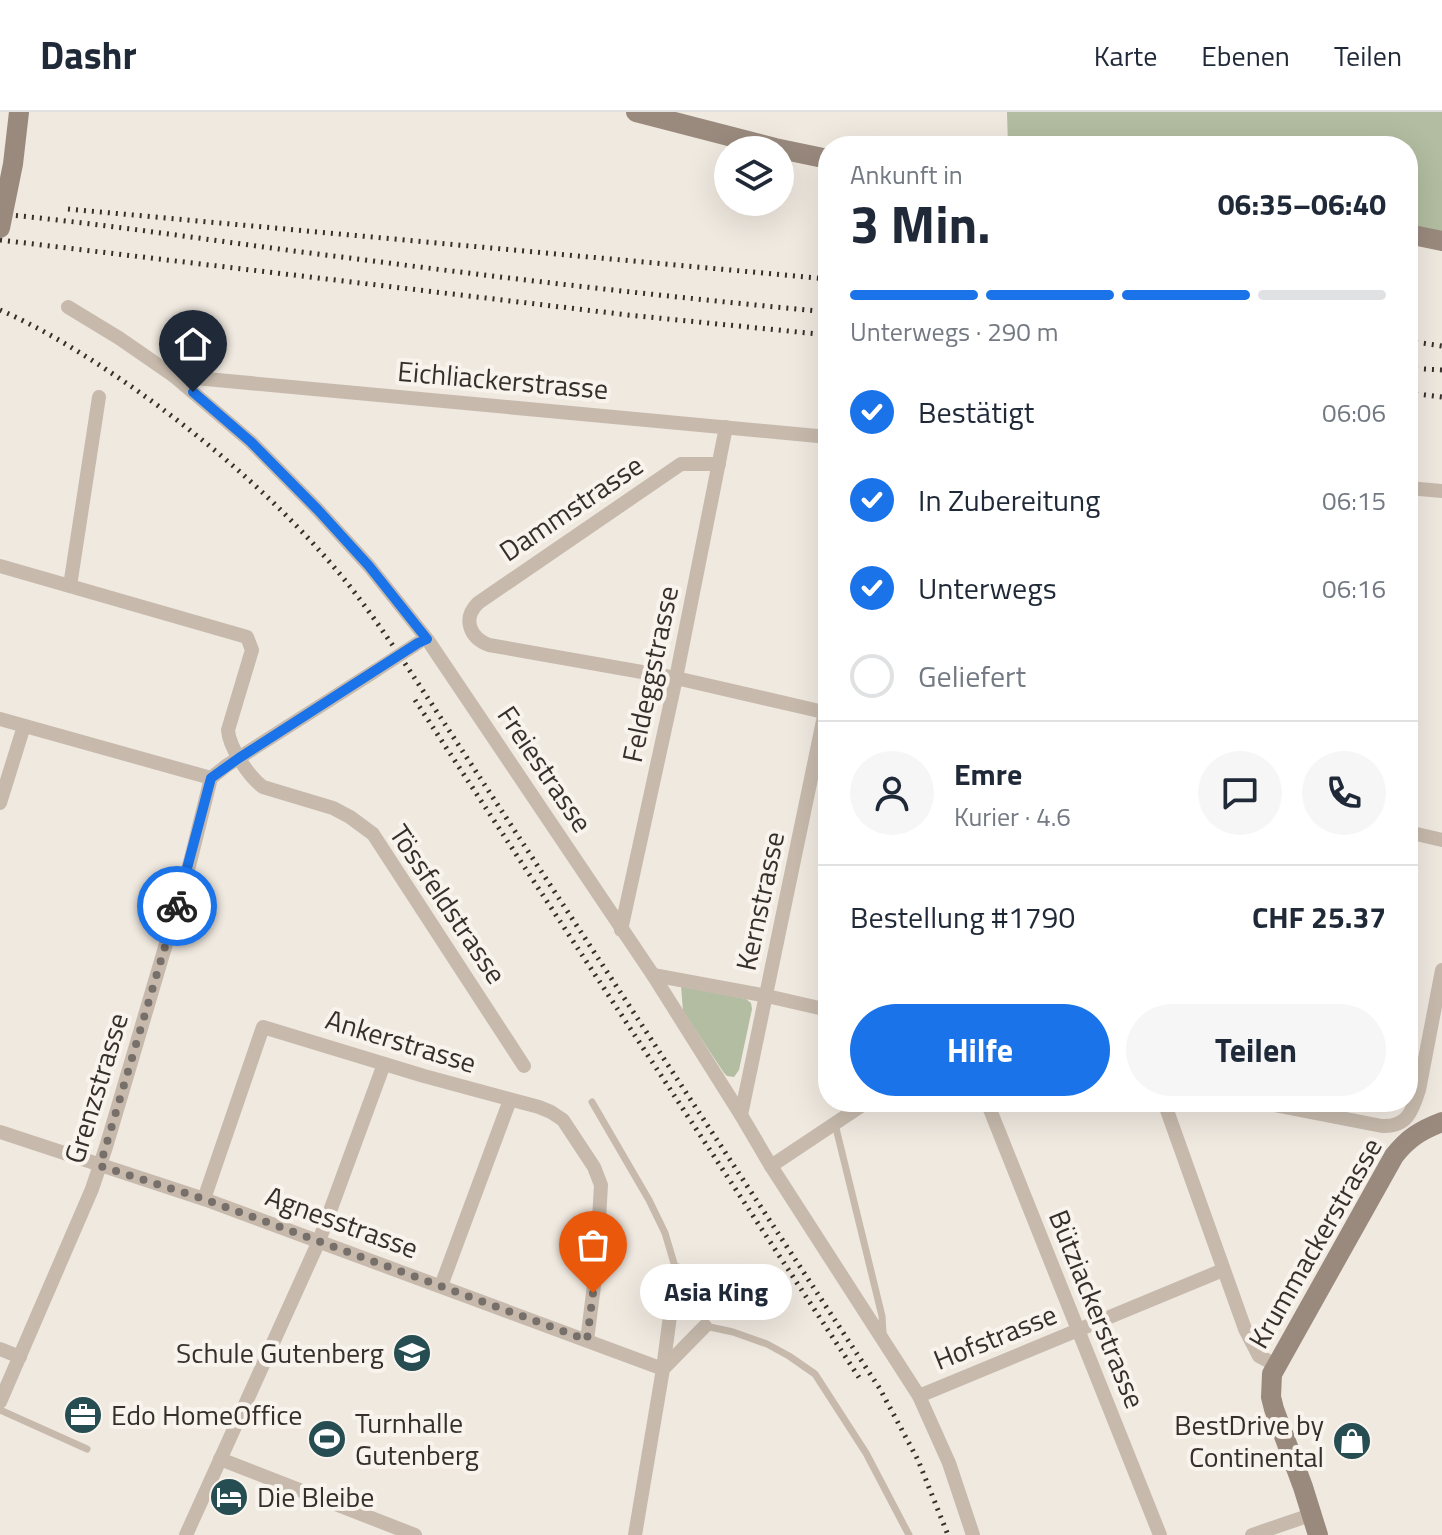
<!DOCTYPE html>
<html lang="de">
<meta charset="utf-8">
<style>
:root{--surface:#fff;--page:#f6f6f7;--text:#1f2937;--muted:#747a83;--line:#e0e1e3;--accent:#1a73e8}
body{margin:0;font-family:"Titillium Web",sans-serif;background:var(--page);color:var(--text);height:100vh;display:flex;flex-direction:column;font-size:30px;white-space:nowrap}
*{box-sizing:border-box;margin:0}
p{font-size:26px;color:var(--muted)}
.icon{flex:none;width:44px;height:44px;fill:none;stroke:currentColor;stroke-width:2;stroke-linecap:round;stroke-linejoin:round}
.map{position:relative;flex:1;overflow:hidden}
.details{position:absolute;left:818px;top:24px;width:600px;height:976px;display:flex;flex-direction:column;background:var(--surface);border-radius:32px;box-shadow:0 8px 32px #0002}
.details>*{flex:none}
.fabs{position:absolute;left:714px;top:24px;display:grid;gap:16px}
.fabs a{display:grid;place-items:center;width:80px;height:80px;border-radius:50%;background:var(--surface);box-shadow:0 8px 32px #0002;font-size:40px}
.pin{position:absolute;display:grid;place-items:center;width:68px;height:68px;color:#fff;margin:-82px -34px;border-radius:50% 50% 50% 0;rotate:-45deg;box-shadow:0 0 8px #0007}
.pin .icon{rotate:45deg}
.courier{position:absolute;display:grid;place-items:center;width:80px;height:80px;margin:-40px;border:6px solid #1a73e8;border-radius:50%;background:#fff;color:#222;box-shadow:0 2px 10px #0007}
.bubble{position:absolute;height:56px;border-radius:28px;background:var(--surface);box-shadow:0 8px 32px #0002;font-size:26px;font-weight:700;line-height:56px;text-align:center}
.headline em{font-style:normal;font-weight:700}
.headline div{display:flex;flex-direction:column-reverse}
.headline{display:flex;align-items:center;justify-content:space-between;height:136px;padding:0 32px}
h1{font-size:52px;font-weight:700;line-height:60px}
.bar{display:grid;grid-template-columns:repeat(4,1fr);gap:12px 8px;align-content:center;height:96px;padding:0 32px}
.bar i{height:10px;border-radius:6px;background:var(--line)}
.bar .active{background:var(--accent)}
.bar p{grid-column:span 4}
.line{display:flex;align-items:center;gap:20px;padding:0 32px;border-top:2px solid var(--line)}
.line div{flex:1}
.round{display:grid;place-items:center;flex:none;width:84px;height:84px;border-radius:42px;background:var(--page)}
ol{padding:0 32px;list-style:none}
li{display:flex;align-items:center;gap:24px;height:88px}
li p{margin-inline-start:auto}
li .icon{padding:8px;border-radius:50%;background:var(--accent);color:#fff;stroke-width:4}
li:last-child{color:var(--muted)}
li i{width:44px;height:44px;border:4px solid var(--line);border-radius:50%}
.button{display:flex;gap:16px;margin-top:auto;padding:16px 32px}
.button a{flex:1;height:92px;border-radius:48px;background:var(--accent);color:#fff;font-size:32px;font-weight:700;line-height:92px;text-align:center}
.button a+a{background:var(--page);color:var(--text)}
header{display:flex;align-items:center;gap:48px;box-sizing:border-box;height:112px;padding:0 40px;background:var(--surface);border-bottom:2px solid var(--line)}
header strong{font-size:38px}
nav{display:flex;gap:44px;margin-inline-start:auto;font-size:28px}
.map>svg:first-child{display:block}
.green{fill:#b2bda1}
.lines{fill:none;stroke-linecap:round;stroke-linejoin:round}
.lane{stroke:#c7baad;stroke-width:7}
.street{stroke:#c7baad;stroke-width:14}
.secondary{stroke:#9a8a7e;stroke-width:20}
.rail{stroke:#362f2b;stroke-width:5;stroke-dasharray:2 6;stroke-linecap:butt}
.street-bridge{stroke:#c7baad;stroke-width:14}
.secondary-bridge{stroke:#9a8a7e;stroke-width:20}
.done{stroke:#77706a;stroke-width:8;stroke-dasharray:0 14.4}
.route{stroke:#1a73e8;stroke-width:10}
.labels{text-anchor:middle;stroke-width:8;stroke-linejoin:round;paint-order:stroke}
.street-label{font-size:28px;fill:#362f2b;stroke:#f8f3ec}
.poi-label{font-size:28px;fill:#362f2b;stroke:#f8f3ec;text-anchor:start}
</style>
<header>
<strong>Dashr</strong>
<nav><a>Karte</a><a>Ebenen</a><a>Teilen</a></nav>
</header>
<div class="map">
<svg width="1442" height="1423" viewBox="0 0 1442 1423">
<rect width="100%" height="100%" fill="#f0e9e0"/>
<g class="green">
<polygon points="1007,0 1442,0 1442,129 1408,122 1408,34 1008,34"/>
<polygon points="681,874 746,887 751,891 752,897 739,958 734,965 727,964 724,961 683,899"/>
</g>
<g class="lines">
<g class="lane">
<polyline points="997,34 998,30"/>
<polyline points="592,990 649,1088 665,1121 676,1158 704,1186 705,1214 733,1220 767,1232 789,1244 815,1262 866,1341 909,1423"/>
<polyline points="835,1012 882,1204 883,1221"/>
<polyline points="0,1298 87,1337"/>
</g>
<g class="street">
<polyline points="68,195 119,226 174,264 251,330 318,398 369,454 427,527 653,863 741,1003 771,1054 919,1284 949,1351 973,1423"/>
<polyline points="174,264 828,325"/>
<path d="M719,352H681L478,491C462,507 470,526 489,533L676,566L828,601"/>
<polyline points="1408,376 1442,379"/>
<path d="M0,454L247,525L252,538L228,618C229,635 249,665 263,675L333,696L350,705L373,722L524,954"/>
<polyline points="70,474 99,285"/>
<polyline points="0,607 211,666"/>
<polyline points="211,666 226,654 375,559"/>
<polyline points="0,691 24,614"/>
<polyline points="1408,720 1442,728"/>
<polyline points="621,818 676,566 726,315"/>
<polyline points="653,863 767,884 828,898"/>
<polyline points="987,990 1160,1423"/>
<polyline points="1164,990 1245,1217 1259,1244 1276,1253"/>
<path d="M1259,990L1382,1014C1407,1015 1412,1000 1419,978L1442,858"/>
<polyline points="741,1003 828,585"/>
<polyline points="0,1020 204,1087 663,1257 676,1158"/>
<polyline points="771,1054 867,990"/>
<polyline points="204,1087 263,915 424,964 539,995 551,1000 563,1008 594,1055 601,1073 596,1158 587,1228"/>
<polyline points="441,1174 510,988"/>
<polyline points="0,1237 20,1245"/>
<polyline points="919,1284 1223,1158"/>
<polyline points="0,1290 92,1077 106,1035 189,754 211,666"/>
<polyline points="220,1347 415,1423"/>
<polyline points="186,1423 319,1129 384,952"/>
<polyline points="635,1423 663,1257 705,1214"/>
<polyline points="1252,1423 1313,1402"/>
</g>
<g class="secondary">
<polyline points="636,0 775,36 828,47"/>
<polyline points="1408,122 1442,129"/>
<path d="M1318,1423L1303,1375L1274,1297L1271,1285L1272,1262L1394,1044C1408,1026 1421,1018 1442,1010"/>
</g>
<g class="rail">
<polyline points="68,97 828,167"/>
<path d="M0,102C117,113 233,132 350,146C509,167 668,185 828,200"/>
<polyline points="0,128 628,203 828,223"/>
<path d="M0,198C46,218 90,246 132,275C210,330 283,393 344,467C377,508 406,553 435,597L880,1277L918,1348L948,1423"/>
<polyline points="1408,229 1442,234"/>
<polyline points="1408,256 1442,258"/>
<polyline points="1408,281 1442,285"/>
<polyline points="415,588 860,1267"/>
</g>
<polyline class="street-bridge" points="375,559 418,531"/>
<polyline class="secondary-bridge" points="0,116 13,52 19,0"/>
</g>
<g class="lines">
<polyline class="done" points="177,794 100,1054 204,1087 587,1228 593,1181"/>
<polyline class="route" points="177,794 211,666 239,646 418,531 427,527 369,454 318,398 251,330 193,280"/>
</g>
<defs>
<symbol id="school-disc" viewBox="-11 -11 22 22"><circle r="9.5" fill="#254d52" stroke="#f8f3ec"/><path d="M0-5L7-2L0 1L-7-2ZM-4 1L0 2.5L4 1V4Q0 6-4 4Z" fill="#fff"/></symbol>
<symbol id="office-disc" viewBox="-11 -11 22 22"><circle r="9.5" fill="#254d52" stroke="#f8f3ec"/><path d="M-6-3h4V-5.5h4V-3h4V5H-6ZM-1-4.5V-3h2v-1.5ZM-6 0V1H6V0Z" fill="#fff"/></symbol>
<symbol id="stadium-disc" viewBox="-11 -11 22 22"><circle r="9.5" fill="#254d52" stroke="#f8f3ec"/><path d="M0-5a6.5 5 0 1 0 0 10a6.5 5 0 1 0 0-10ZM-3.5-1.8h7v3.6h-7Z" fill="#fff"/></symbol>
<symbol id="shop-disc" viewBox="-11 -11 22 22"><circle r="9.5" fill="#254d52" stroke="#f8f3ec"/><path d="M-5-2.5h2.3a2.7 3.5 0 0 1 5.4 0H5L5.5 6h-11ZM-1.5-2.5h3a1.5 2.3 0 0 0-3 0Z" fill="#fff"/></symbol>
<symbol id="hotel-disc" viewBox="-11 -11 22 22"><circle r="9.5" fill="#254d52" stroke="#f8f3ec"/><path d="M-6-4.5h1.5V1H6V5H4.5V3h-9V5H-6ZM-4 0a1.8 1.8 0 1 1 3.6 0ZM.5 0V-2.5h3Q6-2.5 6 0Z" fill="#fff"/></symbol>
</defs>
<g fill-rule="evenodd">
<use href="#school-disc" x="390" y="1219" width="44" height="44"/>
<use href="#office-disc" x="61" y="1281" width="44" height="44"/>
<use href="#stadium-disc" x="305" y="1305" width="44" height="44"/>
<use href="#shop-disc" x="1330" y="1307" width="44" height="44"/>
<use href="#hotel-disc" x="207" y="1363" width="44" height="44"/>
</g>
<g class="labels">
<g class="street-label">
<text transform="translate(503 268) rotate(5)" y="10">Eichliackerstrasse</text>
<text transform="translate(571 396) rotate(-34)" y="10">Dammstrasse</text>
<text transform="translate(650 562) rotate(-78)" y="10">Feldeggstrasse</text>
<text transform="translate(545 657) rotate(56)" y="10">Freiestrasse</text>
<text transform="translate(760 789) rotate(-78)" y="10">Kernstrasse</text>
<text transform="translate(448 792) rotate(56)" y="10">Tössfeldstrasse</text>
<text transform="translate(401 929) rotate(17)" y="10">Ankerstrasse</text>
<text transform="translate(96 976) rotate(-73)" y="10">Grenzstrasse</text>
<text transform="translate(342 1110) rotate(20)" y="10">Agnesstrasse</text>
<text transform="translate(1315 1131) rotate(-60)" y="10">Krummackerstrasse</text>
<text transform="translate(1097 1197) rotate(68)" y="10">Bütziackerstrasse</text>
<text transform="translate(995 1225) rotate(-22)" y="10">Hofstrasse</text>
</g>
<g class="poi-label">
<text x="384" y="1251" text-anchor="end">Schule Gutenberg</text>
<text x="111" y="1313">Edo HomeOffice</text>
<text x="355" y="1321">Turnhalle<tspan x="355" dy="32">Gutenberg</tspan></text>
<text x="1324" y="1323" text-anchor="end">BestDrive by<tspan x="1324" dy="32">Continental</tspan></text>
<text x="257" y="1395">Die Bleibe</text>
</g>
</g>
</svg>
<div class="fabs">
<a><svg class="icon" aria-label="layers" viewBox="0 0 24 24"><path d="M12 4l9 5-9 5-9-5zM3 14l9 5 9-5"/></svg></a>
</div>
<div class="pin" style="left:593px;top:1181px;background:#ea580c"><svg class="icon" aria-label="bag" viewBox="0 0 24 24"><path d="M5 8h14l-1 12H6zM9 8a3 3 0 0 1 6 0"/></svg></div>
<div class="pin" style="left:193px;top:280px;background:#1f2937"><svg class="icon" aria-label="home" viewBox="0 0 24 24"><path d="M3 11l9-7 9 7M6 9v11h12V9"/></svg></div>
<div class="courier" style="left:177px;top:794px"><svg class="icon" aria-label="bike" viewBox="0 0 24 24"><circle cx="6" cy="16" r="4"/><circle cx="18" cy="16" r="4"/><path d="M6 16l4-8h5l3 8M10 8l3 8H6M13 5h3"/></svg></div>
<div class="bubble" style="left:640px;top:1152px;width:152px">Asia King</div>
<section class="details">
<div class="headline"><div><h1>3 Min.</h1><p>Ankunft in</p></div><em>06:35–06:40</em></div>
<div class="bar"><i class="active"></i><i class="active"></i><i class="active"></i><i></i><p>Unterwegs · 290 m</p></div>
<ol>
<li><svg class="icon" aria-label="check" viewBox="0 0 24 24"><path d="M5 12l5 5 9-10"/></svg>Bestätigt<p>06:06</p></li>
<li><svg class="icon" aria-label="check" viewBox="0 0 24 24"><path d="M5 12l5 5 9-10"/></svg>In Zubereitung<p>06:15</p></li>
<li><svg class="icon" aria-label="check" viewBox="0 0 24 24"><path d="M5 12l5 5 9-10"/></svg>Unterwegs<p>06:16</p></li>
<li><i></i>Geliefert</li>
</ol>
<div class="line" style="height:144px"><a class="round"><svg class="icon" aria-label="person" viewBox="0 0 24 24"><circle cx="12" cy="8" r="4"/><path d="M4 21q1-7 8-7t8 7"/></svg></a><div><b>Emre</b><p>Kurier · 4.6</p></div><a class="round"><svg class="icon" aria-label="chat" viewBox="0 0 24 24"><path d="M4 5h16v11H9l-5 4z"/></svg></a><a class="round"><svg class="icon" aria-label="phone" viewBox="0 0 24 24"><path d="M5 4h4l2 5-3 2q2 4 5 5l2-3 5 2v4C11 20 4 13 5 4z"/></svg></a></div>
<div class="line" style="height:104px"><div>Bestellung #1790</div><b>CHF 25.37</b></div>
<div class="button"><a>Hilfe</a><a>Teilen</a></div>
</section>
</div>
